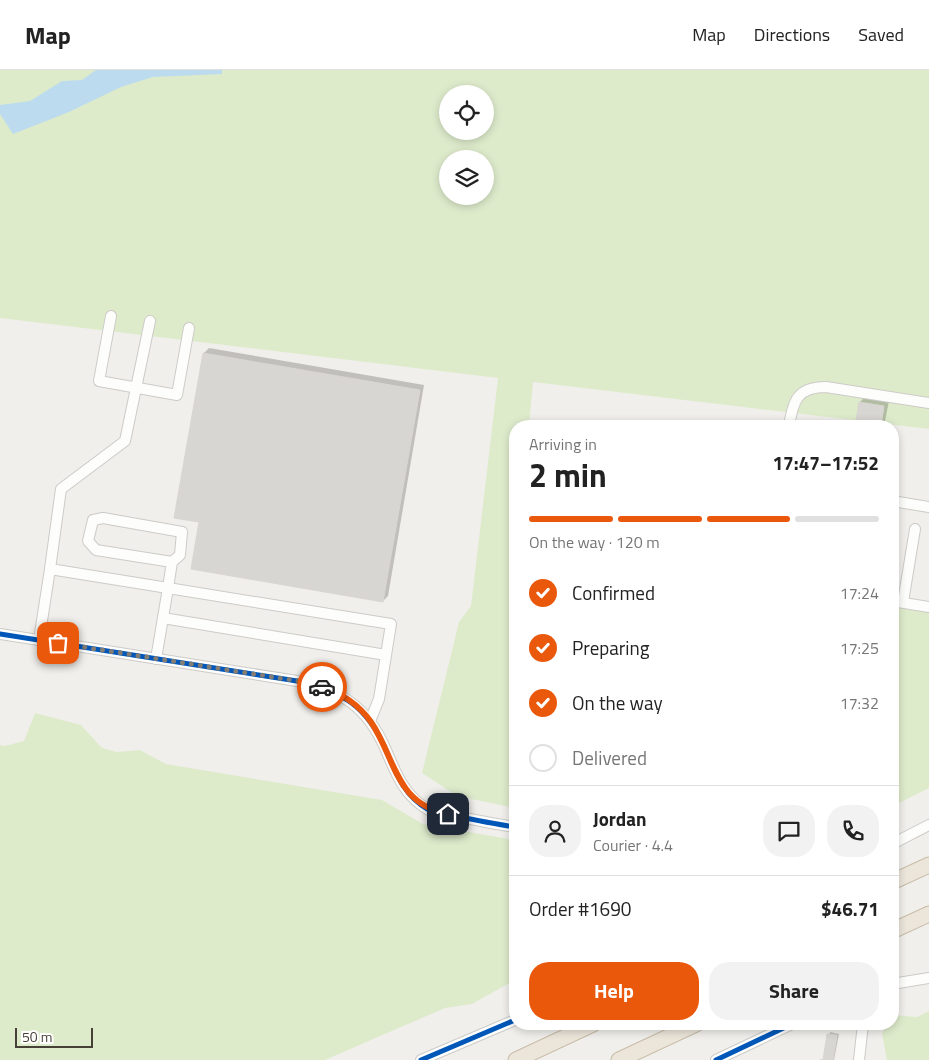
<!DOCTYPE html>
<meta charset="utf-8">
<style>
:root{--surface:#fff;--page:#f2f2f2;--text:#222;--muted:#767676;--line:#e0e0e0;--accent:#ea580c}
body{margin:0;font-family:"Titillium Web",sans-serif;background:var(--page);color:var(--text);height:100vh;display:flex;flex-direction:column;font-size:19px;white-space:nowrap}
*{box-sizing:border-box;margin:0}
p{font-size:16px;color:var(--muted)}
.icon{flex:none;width:28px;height:28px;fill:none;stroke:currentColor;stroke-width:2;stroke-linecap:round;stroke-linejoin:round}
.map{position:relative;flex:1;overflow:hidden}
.side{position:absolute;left:509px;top:350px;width:390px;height:610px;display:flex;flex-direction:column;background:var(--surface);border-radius:20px;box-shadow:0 2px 8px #0003}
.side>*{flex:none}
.controls{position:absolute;left:439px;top:15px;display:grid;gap:10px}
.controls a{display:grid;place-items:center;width:55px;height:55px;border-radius:50%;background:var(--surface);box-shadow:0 2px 8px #0003;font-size:25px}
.scale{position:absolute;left:15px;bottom:12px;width:78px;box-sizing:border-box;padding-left:5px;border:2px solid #474036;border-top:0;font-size:14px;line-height:18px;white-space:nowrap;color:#474036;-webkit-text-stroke:4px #fff;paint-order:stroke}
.pin{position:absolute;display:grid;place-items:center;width:42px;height:42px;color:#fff;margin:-21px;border-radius:10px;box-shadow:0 2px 8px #0006}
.courier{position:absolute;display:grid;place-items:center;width:50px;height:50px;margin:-25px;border:4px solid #ea580c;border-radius:50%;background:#fff;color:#222;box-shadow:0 1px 6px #0007}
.summary em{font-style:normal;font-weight:700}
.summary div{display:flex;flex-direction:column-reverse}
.summary{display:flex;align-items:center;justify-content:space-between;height:85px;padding:0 20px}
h1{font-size:32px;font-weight:700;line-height:38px}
.bar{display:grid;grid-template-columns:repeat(4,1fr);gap:8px 5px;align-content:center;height:60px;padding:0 20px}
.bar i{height:6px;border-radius:4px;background:var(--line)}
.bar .active{background:var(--accent)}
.bar p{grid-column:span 4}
.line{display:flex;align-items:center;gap:12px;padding:0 20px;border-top:1px solid var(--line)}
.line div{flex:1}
.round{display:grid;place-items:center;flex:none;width:52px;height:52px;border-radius:20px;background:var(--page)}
ol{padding:0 20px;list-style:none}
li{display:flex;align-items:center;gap:15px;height:55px}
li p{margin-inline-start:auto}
li .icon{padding:5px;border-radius:50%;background:var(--accent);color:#fff;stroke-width:4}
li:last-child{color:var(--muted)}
li i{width:28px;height:28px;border:2px solid var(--line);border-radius:50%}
.action{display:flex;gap:10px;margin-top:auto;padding:10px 20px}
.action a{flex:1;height:58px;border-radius:20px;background:var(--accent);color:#fff;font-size:20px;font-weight:700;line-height:58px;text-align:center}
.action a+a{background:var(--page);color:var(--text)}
header{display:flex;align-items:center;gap:30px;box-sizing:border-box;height:70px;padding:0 25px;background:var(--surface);border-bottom:1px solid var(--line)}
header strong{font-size:24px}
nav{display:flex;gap:28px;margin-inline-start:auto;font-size:18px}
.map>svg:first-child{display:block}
.green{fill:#deebcb;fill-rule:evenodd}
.water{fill:#bcdbee}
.shadow{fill:#0003}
.building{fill:#d8d6d2;stroke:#d9d6d1}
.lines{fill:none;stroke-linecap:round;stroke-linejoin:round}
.minor-casing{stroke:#cdcbc7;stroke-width:12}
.highway-casing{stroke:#c8bca7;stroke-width:17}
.minor{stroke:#fdfdfc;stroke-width:10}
.highway{stroke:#ebe5da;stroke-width:15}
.cycleway-casing{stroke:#fff;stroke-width:8}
.cycleway{stroke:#0057b8;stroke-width:5}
.done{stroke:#827d75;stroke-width:5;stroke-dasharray:0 9}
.route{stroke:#ea580c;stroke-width:6}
</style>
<header>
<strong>Map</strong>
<nav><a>Map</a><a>Directions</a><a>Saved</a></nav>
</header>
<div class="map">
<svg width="929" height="990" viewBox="0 0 929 990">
<rect width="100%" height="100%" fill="#f0efeb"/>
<g class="green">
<path d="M0,0H929V359L533,312L529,356H515V738L457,726L422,703L459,552L471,536L498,308L0,248ZM448,24H485V61H448ZM448,89H485V126H448Z"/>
<polygon points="892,535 929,542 929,718 893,736"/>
<polygon points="35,643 81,655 102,678 117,682 140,680 166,694 382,730 423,754 515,770 515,910 472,934 445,938 325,990 0,990 0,675 5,676 24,671"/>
<polygon points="929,941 929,990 887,990 882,963 888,954 892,954 893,945 917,947"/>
</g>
<polygon class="water" points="96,0 222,0 222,4 153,7 121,17 69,42 13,64 0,44 0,35 30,31 62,11 82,10"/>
<g class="shadow">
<polygon points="209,278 424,315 388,526 383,531 200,451 176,447 204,283"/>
<polygon points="865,327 889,331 884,356 856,356 860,332"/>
<polygon points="830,962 839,964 834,990 819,990 824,989"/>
</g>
<g class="building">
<polygon points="203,283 420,320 383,532 191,499 199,452 174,448"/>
<polygon points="859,332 884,336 881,356 855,356"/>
<polygon points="827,964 837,965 833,990 823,990"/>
</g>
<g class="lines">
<defs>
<g id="minor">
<polyline points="111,246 99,311 177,325 189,258"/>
<path d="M789,356C793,331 797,317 826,317L929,333"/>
<polyline points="892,431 929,437"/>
<polyline points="50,499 61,419 125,371 150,251"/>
<polyline points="892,531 929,537"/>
<polyline points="903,532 915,459"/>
<polyline points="163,548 386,585"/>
<path d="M0,564L297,611C342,621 367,636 386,680C396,704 405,727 429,740C436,744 447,744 455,746C475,750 495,754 515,757"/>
<polyline points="39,570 50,499 168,518 172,492 96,480 88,471 93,450 103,448 182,462 180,485 172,492"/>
<polyline points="156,589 168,518 391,554 379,629 370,651"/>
<polyline points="892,774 929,755"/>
<polyline points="892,914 929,908"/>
<polyline points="421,990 515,950"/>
<polyline points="716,990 792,954"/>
<polyline points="859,990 863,954"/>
</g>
<g id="highway">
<polyline points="892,812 929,795"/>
<polyline points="892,861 929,844"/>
<polyline points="516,990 593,954"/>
<polyline points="619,990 696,954"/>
</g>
</defs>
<use href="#minor" class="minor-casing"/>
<use href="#highway" class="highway-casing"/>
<use href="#minor" class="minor"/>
<use href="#highway" class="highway"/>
<defs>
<g id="cycleway">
<path d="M0,564L297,611C342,621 367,636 386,680C396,704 405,727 429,740C436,744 447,744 455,746C475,750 495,754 515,757"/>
<polyline points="421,990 515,950"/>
<polyline points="716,990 792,954"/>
</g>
</defs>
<use href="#cycleway" class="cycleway-casing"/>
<use href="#cycleway" class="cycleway"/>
</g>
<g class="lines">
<polyline class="done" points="58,573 298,611 322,617"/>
<path class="route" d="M322,617C341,623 359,635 371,652C396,689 395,734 448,744"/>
</g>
</svg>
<div class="controls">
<a><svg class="icon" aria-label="locate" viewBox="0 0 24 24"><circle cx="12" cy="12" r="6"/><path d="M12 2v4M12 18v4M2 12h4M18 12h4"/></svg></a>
<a><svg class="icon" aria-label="layers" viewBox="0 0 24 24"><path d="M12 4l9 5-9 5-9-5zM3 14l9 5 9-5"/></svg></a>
</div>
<div class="scale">50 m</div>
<div class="pin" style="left:58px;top:573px;background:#ea580c"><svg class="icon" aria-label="bag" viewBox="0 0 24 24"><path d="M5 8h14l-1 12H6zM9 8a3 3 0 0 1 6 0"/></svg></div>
<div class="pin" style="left:448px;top:744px;background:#1f2937"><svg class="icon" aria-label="home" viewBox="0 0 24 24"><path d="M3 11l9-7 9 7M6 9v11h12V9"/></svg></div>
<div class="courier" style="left:322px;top:617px"><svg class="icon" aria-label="car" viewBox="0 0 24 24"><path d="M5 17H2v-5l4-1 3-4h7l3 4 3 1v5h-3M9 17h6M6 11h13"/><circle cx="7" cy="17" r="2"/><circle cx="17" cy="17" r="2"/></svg></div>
<section class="side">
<div class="summary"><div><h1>2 min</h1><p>Arriving in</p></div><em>17:47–17:52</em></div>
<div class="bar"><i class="active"></i><i class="active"></i><i class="active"></i><i></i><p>On the way · 120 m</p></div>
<ol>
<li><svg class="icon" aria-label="check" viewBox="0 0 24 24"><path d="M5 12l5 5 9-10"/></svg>Confirmed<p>17:24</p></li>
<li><svg class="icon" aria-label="check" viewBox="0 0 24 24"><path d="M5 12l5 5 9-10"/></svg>Preparing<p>17:25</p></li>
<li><svg class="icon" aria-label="check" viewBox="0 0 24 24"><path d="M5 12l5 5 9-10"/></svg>On the way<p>17:32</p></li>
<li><i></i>Delivered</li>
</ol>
<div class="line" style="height:90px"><a class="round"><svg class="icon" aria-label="person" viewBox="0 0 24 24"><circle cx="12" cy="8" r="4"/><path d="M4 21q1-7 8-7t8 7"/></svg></a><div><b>Jordan</b><p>Courier · 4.4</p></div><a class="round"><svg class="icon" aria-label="chat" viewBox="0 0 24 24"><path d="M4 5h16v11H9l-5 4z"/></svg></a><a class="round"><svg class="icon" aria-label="phone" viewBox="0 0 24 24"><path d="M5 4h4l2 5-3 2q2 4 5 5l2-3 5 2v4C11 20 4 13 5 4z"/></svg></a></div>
<div class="line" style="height:65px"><div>Order #1690</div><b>$46.71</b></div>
<div class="action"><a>Help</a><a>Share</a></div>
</section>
</div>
